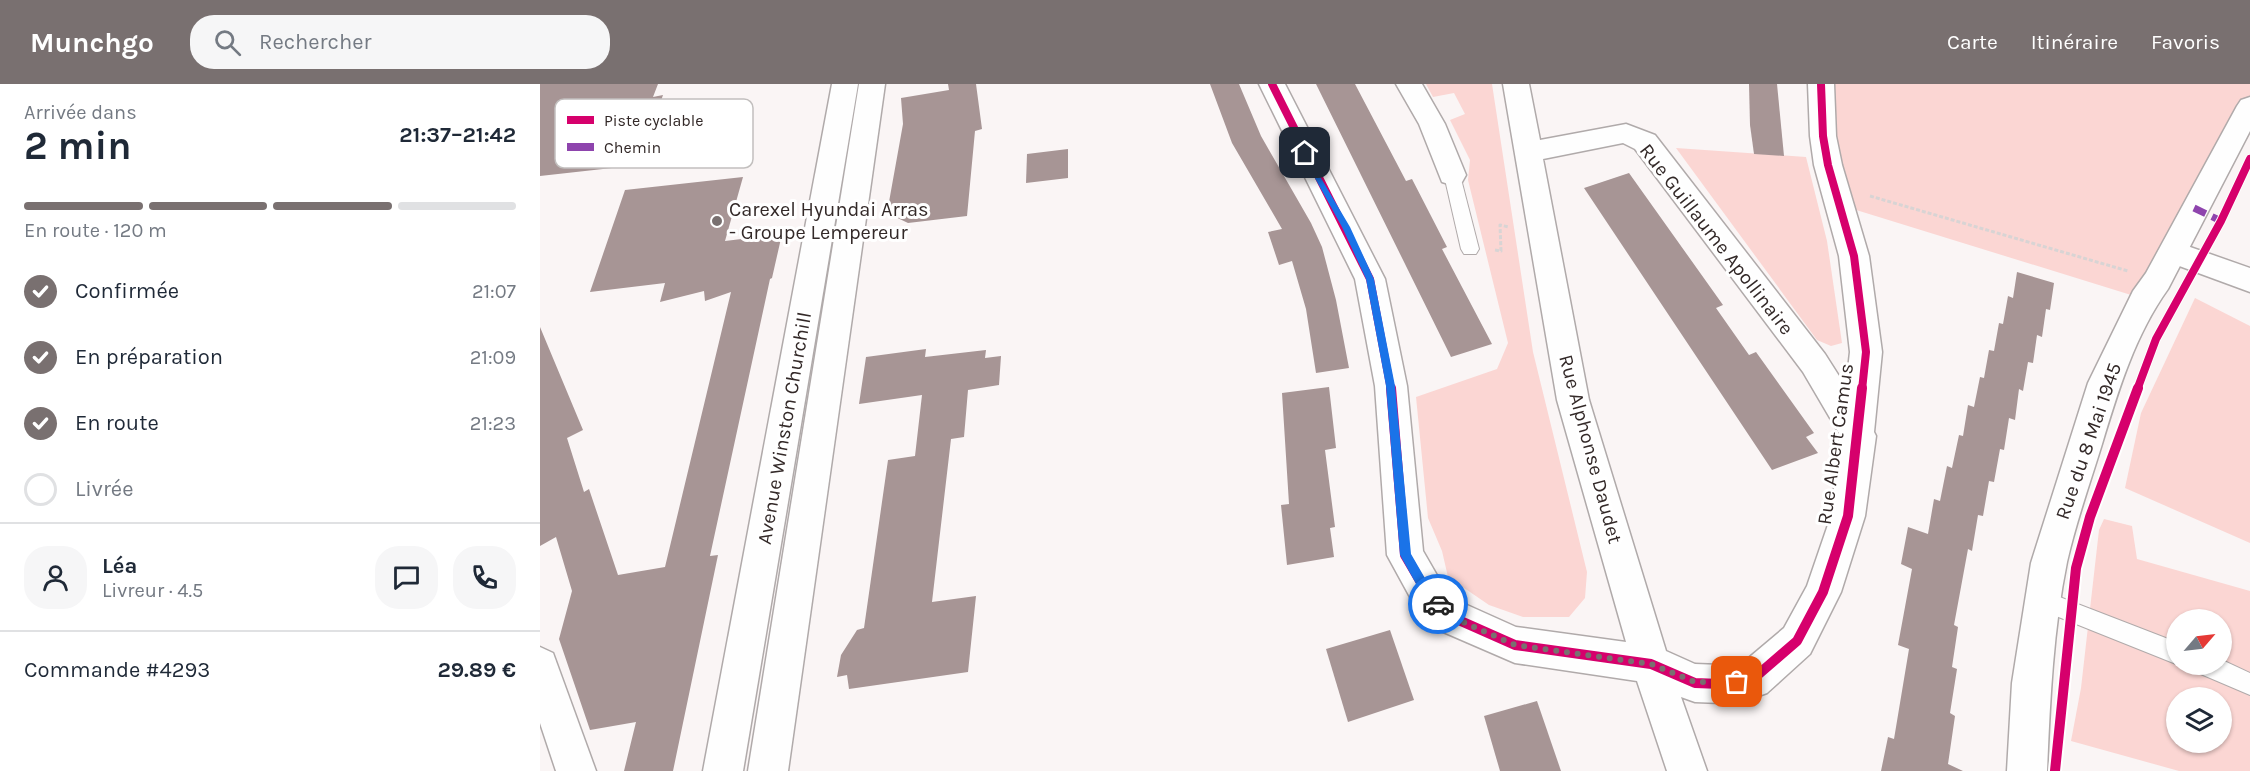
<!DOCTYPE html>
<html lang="fr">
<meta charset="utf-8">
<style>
:root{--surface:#fff;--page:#f6f6f7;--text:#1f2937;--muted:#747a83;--line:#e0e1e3;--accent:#797070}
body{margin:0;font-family:Karla,sans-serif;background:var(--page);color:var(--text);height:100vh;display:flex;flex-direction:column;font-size:22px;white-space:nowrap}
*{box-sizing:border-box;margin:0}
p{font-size:20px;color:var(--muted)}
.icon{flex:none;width:33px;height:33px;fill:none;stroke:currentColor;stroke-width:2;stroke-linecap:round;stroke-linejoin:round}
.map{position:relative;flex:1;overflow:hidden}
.details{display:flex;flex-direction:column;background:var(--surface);width:540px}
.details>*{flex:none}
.needle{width:39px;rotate:62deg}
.fabs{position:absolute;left:1626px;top:525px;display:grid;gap:12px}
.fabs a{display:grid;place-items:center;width:66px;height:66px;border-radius:50%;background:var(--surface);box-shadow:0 2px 4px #0004;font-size:30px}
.pin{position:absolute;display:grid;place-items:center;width:51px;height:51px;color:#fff;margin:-26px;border-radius:12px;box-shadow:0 3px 9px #0006}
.courier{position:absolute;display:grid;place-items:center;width:60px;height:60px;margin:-30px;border:4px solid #1a73e8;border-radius:50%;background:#fff;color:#222;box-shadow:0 2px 8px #0007}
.head em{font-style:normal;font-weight:700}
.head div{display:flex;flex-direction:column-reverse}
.head{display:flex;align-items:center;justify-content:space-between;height:102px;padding:0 24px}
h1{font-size:39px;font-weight:700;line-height:45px}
.bar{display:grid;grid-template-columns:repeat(4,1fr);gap:9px 6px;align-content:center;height:72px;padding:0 24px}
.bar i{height:8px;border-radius:4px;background:var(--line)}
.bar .active{background:var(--accent)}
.bar p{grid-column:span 4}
.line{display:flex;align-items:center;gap:15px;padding:0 24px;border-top:2px solid var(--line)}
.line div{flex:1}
.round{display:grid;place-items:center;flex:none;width:63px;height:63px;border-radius:24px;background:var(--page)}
ol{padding:0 24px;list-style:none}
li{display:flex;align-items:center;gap:18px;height:66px}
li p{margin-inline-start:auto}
li .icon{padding:6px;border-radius:50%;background:var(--accent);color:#fff;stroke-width:4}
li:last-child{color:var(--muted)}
li i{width:33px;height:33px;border:3px solid var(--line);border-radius:50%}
header{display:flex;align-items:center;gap:36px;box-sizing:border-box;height:84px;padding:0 30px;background:var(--accent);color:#fff}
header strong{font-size:28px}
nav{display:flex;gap:33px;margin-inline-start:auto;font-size:21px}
.search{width:420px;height:54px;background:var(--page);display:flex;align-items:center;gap:15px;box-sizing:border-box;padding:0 21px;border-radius:24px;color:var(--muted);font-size:22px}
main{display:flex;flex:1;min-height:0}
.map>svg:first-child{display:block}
.green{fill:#fbd6d3;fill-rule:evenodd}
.building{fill:#a79595}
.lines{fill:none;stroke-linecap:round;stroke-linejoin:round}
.lane-casing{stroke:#b0aaaa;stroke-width:2}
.street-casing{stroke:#b0aaaa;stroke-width:3}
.secondary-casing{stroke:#b0aaaa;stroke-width:3}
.path{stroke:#d8d4d4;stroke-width:3;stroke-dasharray:4 2;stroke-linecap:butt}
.lane{fill:#fefefe;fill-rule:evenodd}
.street{fill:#fefefe;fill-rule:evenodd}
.secondary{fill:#fefefe;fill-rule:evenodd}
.quiet{stroke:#8e44ad;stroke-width:7;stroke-dasharray:13 7;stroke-linecap:butt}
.cycleway-far1-casing{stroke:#fff;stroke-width:10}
.cycleway-casing{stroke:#fff;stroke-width:14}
.cycleway-far1{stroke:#d6006c;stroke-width:8}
.cycleway{stroke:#d6006c;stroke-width:10}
.route{fill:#1a73e8}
.done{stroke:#797070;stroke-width:6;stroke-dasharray:0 10.8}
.poi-dot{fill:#797070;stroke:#fff;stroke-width:2}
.labels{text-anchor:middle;stroke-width:6;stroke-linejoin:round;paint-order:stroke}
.poi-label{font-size:20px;fill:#332928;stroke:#fff;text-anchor:start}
.street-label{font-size:20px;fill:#332928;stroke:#fff}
.key{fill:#fff;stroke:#c2bfbe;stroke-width:1.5}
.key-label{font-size:16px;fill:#332928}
</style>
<header>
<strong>Munchgo</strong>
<div class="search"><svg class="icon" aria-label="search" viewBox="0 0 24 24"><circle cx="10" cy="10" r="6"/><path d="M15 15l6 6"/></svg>Rechercher</div>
<nav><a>Carte</a><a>Itinéraire</a><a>Favoris</a></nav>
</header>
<main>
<section class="details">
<div class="head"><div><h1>2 min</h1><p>Arrivée dans</p></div><em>21:37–21:42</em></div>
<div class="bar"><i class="active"></i><i class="active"></i><i class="active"></i><i></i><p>En route · 120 m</p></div>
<ol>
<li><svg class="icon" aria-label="check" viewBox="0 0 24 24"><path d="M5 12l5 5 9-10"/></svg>Confirmée<p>21:07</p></li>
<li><svg class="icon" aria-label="check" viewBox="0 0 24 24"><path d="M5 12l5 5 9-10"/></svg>En préparation<p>21:09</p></li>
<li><svg class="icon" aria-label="check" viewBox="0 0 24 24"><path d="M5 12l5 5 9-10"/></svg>En route<p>21:23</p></li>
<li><i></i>Livrée</li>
</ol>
<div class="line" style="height:108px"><a class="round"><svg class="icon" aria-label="person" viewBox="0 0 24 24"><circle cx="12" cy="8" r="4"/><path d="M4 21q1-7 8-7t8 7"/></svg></a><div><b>Léa</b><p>Livreur · 4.5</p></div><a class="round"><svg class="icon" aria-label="chat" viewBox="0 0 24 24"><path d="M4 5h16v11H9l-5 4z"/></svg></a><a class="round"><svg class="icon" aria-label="phone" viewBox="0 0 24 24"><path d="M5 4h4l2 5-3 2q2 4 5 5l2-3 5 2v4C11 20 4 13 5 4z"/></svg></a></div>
<div class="line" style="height:78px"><div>Commande #4293</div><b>29.89 €</b></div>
</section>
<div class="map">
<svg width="1710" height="687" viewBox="0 0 1710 687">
<rect width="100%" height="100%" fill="#faf5f5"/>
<g class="green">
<polygon points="886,0 952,0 993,268 1047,488 1045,514 1029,533 983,533 949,521 908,493 902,467 888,434 876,313 957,285 968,259 928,96 930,76 910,36 925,30 914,9 893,13"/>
<polygon points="1281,0 1710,0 1710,22 1604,215 1300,121"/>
<polygon points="1136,64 1266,73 1287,157 1302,259 1291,262 1277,256"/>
<polygon points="1655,214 1710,242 1710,459 1585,404 1601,329"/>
<path d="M1564,435L1592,442L1597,475L1710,507V687H1639L1531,657L1541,604L1559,446ZM1636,536H1682V580H1636ZM1636,614H1682V658H1636Z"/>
</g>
<g class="building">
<polygon points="0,0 118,0 113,13 123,11 99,81 0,92"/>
<polygon points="408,0 436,0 442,45 435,47 427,132 368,139 347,129 363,40 361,14 409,6"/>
<polygon points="670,0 699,0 721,52 771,139 782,163 796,216 809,284 776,289 766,225 752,177 739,181 728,148 742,145 692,59"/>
<polygon points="776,0 815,0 866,97 872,95 907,163 902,165 952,260 911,273"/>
<polygon points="1209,0 1237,0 1244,72 1214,70 1210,41"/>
<polygon points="528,65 528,94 486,99 487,70"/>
<polygon points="1089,89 1183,221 1176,224 1209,271 1216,268 1274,349 1266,353 1278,369 1232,386 1044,104"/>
<polygon points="203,93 185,157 242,150 232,194 230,195 170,472 178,471 133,687 84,687 96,638 50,646 19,555 32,507 16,453 0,462 0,243 43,346 27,354 44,408 49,405 78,491 125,483 191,208 165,217 164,207 120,218 125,199 50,208 85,106"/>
<polygon points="1477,188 1514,199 1510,226 1506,225 1502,253 1497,251 1493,279 1488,278 1483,307 1479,305 1475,336 1469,334 1464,366 1460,365 1454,398 1449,397 1443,432 1438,431 1432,467 1428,465 1414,541 1418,543 1412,583 1417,585 1410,629 1415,632 1408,680 1423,687 1341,687 1348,653 1354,655 1369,565 1358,561 1372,485 1361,480 1368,443 1388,450 1394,415 1400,417 1407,382 1412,384 1419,351 1423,352 1428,321 1434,323 1440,293 1444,294 1449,266 1454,267 1459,239 1463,240 1468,212 1473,214"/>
<polygon points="386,265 385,273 446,266 445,274 461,272 459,301 428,306 424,353 411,355 392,518 436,512 428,588 309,605 307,591 297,593 301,571 317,546 324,544 348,376 375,372 382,311 319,320 326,273"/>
<polygon points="789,303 796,364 785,366 795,443 790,444 794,473 747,481 741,421 749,420 742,309"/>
<polygon points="850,546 874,616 808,638 786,565"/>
<polygon points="997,617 1021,687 960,687 944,632"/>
</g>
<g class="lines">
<defs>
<g id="lane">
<polygon points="912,85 920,91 939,165 936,170 924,170 921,165 904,91"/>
<polygon points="1504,507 1636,558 1636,580 1496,524 1493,517 1496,510"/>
<polygon points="1682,576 1710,589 1710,611 1656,588 1653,580 1682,580"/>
</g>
<g id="street">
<path d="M719,0H745L845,195L867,302L883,467L902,500L927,521L976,543L1086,558L1017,316L963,0H989L1000,56L1086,40L1115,51L1285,270L1306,303L1310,268L1299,172L1274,81L1270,52L1268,0H1294L1296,52L1302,81L1329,172L1342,268L1334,348L1336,352L1325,432L1301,508L1270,570L1227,609L1213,614L1181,619L1155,618L1141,613L1167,687H1127L1097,597L975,579L901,547L876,524L847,471L835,302L815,195ZM1083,59L1095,65L1263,288L1300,351L1291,432L1267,502L1244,544L1205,577L1181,581L1155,580L1126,567L1049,316L1003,75Z"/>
<polygon points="856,0 882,0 905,40 926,91 922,98 912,101 902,98 879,40"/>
<polygon points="1633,157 1710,184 1710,208 1623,176 1618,168 1623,160"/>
<polygon points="0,563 13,569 56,687 16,687 0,639"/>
</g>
<g id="secondary">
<polygon points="292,0 318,0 203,687 163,687"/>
<polygon points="319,0 345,0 248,687 208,687"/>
<path d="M1710,13V47L1628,205C1595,251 1578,307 1562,360C1550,399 1536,438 1527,478C1513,547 1510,617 1507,687H1467L1472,599L1491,479L1548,299L1593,207L1606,189L1697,22L1701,16Z"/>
</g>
</defs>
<use href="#lane" class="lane-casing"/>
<use href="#street" class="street-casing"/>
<use href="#secondary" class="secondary-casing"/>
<g class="path">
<polyline points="1330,112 1588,187"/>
<polyline points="955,166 961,167 960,141 969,143"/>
</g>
<use href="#lane" class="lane"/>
<use href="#street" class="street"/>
<use href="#secondary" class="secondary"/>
<polyline class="quiet" points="1654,124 1681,137"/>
<defs>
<g id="cycleway-far1">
<polyline points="732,0 830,195 851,306"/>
<polyline points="1281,0 1283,52 1288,81 1314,172 1326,268 1322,306"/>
<polyline points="1597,306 1616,255 1681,137 1710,75"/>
</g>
<g id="cycleway">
<polyline points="851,304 865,471 889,512 914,534 975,561 1111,580 1155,599 1181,600 1213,595 1257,557 1283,508 1308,432 1322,304"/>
<polyline points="1515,687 1536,484 1550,433 1598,304"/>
</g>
</defs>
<use href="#cycleway-far1" class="cycleway-far1-casing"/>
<use href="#cycleway" class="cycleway-casing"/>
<use href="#cycleway-far1" class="cycleway-far1"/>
<use href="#cycleway" class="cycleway"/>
</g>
<polygon class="route" points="765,67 810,143 834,195 855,302 871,470 893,508 901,516 901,523 898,525 885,516 860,471 846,302 826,195 802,143 761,69"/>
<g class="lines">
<polyline class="done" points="898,520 914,534 975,561 1111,580 1155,598 1197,598"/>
</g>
<circle class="poi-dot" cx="177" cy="137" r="6"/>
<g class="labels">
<g class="poi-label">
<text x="189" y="132">Carexel Hyundai Arras<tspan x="189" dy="23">- Groupe Lempereur</tspan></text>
</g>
<g class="street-label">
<text transform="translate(1177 155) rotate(52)" y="7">Rue Guillaume Apollinaire</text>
<text transform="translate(244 344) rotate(-80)" y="7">Avenue Winston Churchill</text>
<text transform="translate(1548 357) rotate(-71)" y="7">Rue du 8 Mai 1945</text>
<text transform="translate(1295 360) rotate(-82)" y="7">Rue Albert Camus</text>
<text transform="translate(1051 365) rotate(75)" y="7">Rue Alphonse Daudet</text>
</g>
</g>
<rect x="15" y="15" width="198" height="69" rx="9" class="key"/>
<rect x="27" y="32" width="27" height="8" fill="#d6006c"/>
<rect x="27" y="59" width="27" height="8" fill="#8e44ad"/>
<g class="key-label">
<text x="64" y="42">Piste cyclable</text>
<text x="64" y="69">Chemin</text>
</g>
</svg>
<div class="fabs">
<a><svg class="needle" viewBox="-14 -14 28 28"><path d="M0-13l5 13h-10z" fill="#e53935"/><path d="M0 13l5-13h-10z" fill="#747a83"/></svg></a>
<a><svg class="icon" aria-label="layers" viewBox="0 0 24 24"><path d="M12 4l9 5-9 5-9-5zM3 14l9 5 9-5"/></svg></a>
</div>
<div class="pin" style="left:1197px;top:598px;background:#ea580c"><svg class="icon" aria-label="bag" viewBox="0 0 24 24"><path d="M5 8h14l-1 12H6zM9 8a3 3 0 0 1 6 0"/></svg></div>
<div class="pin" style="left:765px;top:69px;background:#1f2937"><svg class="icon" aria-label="home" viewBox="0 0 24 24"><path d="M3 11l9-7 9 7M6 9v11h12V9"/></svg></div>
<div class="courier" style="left:898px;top:520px"><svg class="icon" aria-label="car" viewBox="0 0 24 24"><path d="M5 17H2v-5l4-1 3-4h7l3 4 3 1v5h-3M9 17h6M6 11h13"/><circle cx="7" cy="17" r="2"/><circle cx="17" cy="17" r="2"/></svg></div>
</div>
</main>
